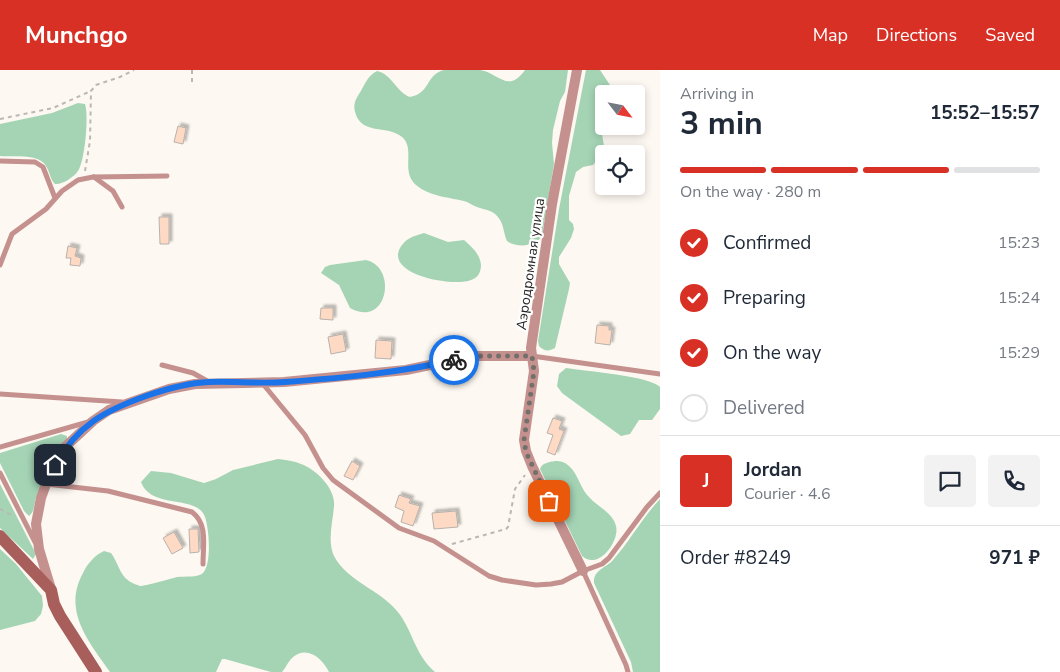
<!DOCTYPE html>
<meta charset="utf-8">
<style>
:root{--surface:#fff;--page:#f2f2f3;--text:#1f2937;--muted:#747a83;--line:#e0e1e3;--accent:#d93025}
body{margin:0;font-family:"Nunito Sans",sans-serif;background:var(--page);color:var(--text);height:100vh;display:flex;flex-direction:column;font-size:19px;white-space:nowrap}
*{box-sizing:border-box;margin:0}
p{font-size:16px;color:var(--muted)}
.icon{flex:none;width:28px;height:28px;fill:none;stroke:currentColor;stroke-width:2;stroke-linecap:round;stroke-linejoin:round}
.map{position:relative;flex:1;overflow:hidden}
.drawer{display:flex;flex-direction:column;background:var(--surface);width:400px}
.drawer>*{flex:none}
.needle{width:32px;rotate:122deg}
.fabs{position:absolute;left:595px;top:15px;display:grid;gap:10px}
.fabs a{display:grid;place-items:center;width:50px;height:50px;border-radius:5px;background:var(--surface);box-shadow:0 2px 8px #0003;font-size:25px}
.pin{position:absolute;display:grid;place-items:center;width:42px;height:42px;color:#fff;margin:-21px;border-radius:10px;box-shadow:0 2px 8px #0006}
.courier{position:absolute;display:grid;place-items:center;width:50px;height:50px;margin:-25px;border:4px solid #1a73e8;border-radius:50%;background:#fff;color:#222;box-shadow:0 1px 6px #0007}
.headline em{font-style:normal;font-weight:700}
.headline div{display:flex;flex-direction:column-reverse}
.headline{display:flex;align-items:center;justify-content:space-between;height:85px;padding:0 20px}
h1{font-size:32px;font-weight:700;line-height:38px}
.bar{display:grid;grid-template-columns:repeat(4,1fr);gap:8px 5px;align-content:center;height:60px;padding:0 20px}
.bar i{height:6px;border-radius:4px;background:var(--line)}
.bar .active{background:var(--accent)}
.bar p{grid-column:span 4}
.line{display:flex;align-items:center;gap:12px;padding:0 20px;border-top:1px solid var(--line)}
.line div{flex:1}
.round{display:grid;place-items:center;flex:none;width:52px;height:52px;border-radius:5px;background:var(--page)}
ol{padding:0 20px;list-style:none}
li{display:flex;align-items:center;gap:15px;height:55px}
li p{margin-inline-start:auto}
li .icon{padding:5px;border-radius:50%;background:var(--accent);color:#fff;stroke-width:4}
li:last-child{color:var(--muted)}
li i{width:28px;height:28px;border:2px solid var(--line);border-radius:50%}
header{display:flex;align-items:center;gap:30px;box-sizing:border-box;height:70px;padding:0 25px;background:var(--accent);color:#fff}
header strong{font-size:24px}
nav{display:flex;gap:28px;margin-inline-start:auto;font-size:18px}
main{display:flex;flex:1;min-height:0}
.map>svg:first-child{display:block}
.green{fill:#a5d4b5}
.building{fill:#fedac5;stroke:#b9b1ac;filter:url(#shadow)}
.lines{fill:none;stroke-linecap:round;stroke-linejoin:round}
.path{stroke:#bbb7b1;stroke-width:2;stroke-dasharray:4 4;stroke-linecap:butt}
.service{stroke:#c5918e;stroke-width:5}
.minor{stroke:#c5918e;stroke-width:10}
.secondary{stroke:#a85e5b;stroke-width:12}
.done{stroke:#73706c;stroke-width:5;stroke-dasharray:0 9}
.route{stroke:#1a73e8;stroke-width:6}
.labels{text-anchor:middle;stroke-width:4.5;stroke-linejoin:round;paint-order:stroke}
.street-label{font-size:14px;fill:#282624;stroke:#fff}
</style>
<header>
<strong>Munchgo</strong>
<nav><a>Map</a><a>Directions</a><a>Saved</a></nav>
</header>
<main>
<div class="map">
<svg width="660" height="602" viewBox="0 0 660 602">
<defs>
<filter id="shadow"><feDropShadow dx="3" dy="-3" stdDeviation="1" flood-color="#0004"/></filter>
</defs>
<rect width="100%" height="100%" fill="#fdf8f1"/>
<g class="green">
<path d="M444,0C455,0 468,0 480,0C499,3 508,24 525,0H568L565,22L560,31L553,60L552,73L554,94L542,166C535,177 517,178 507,171C503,162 504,153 497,146C493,141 487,140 480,138C476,137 471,134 467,132C450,127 430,127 416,115C400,101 416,79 402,67C388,55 364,65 356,45C353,36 354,32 359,24C365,15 367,6 377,1C392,4 396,22 410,27C431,23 425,5 444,0Z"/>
<path d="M586,0H600L610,15L611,24H604V45L601,58L604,76L600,86L593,95L583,97L576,102L569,126V150L573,154L574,159L571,168L559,187V194L570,213L569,219L555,278C548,282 544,281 539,276L538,271L559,139Z"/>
<path d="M78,33L85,34C89,45 85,91 78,101C74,107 62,115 55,114C50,109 50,102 46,96C39,83 13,87 0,86V54L52,43Z"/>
<path d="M424,163L448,172L464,170C472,177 480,184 481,195C481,202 478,208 471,210C455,217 389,206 399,180C404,169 413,166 424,163Z"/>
<path d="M366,190C398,197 388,259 350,238L339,215L321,203L325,197L330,195Z"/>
<path d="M566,298C585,301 650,306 660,317V339L652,350H639L630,364L621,366L562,323L557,316L559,304Z"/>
<path d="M61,364L67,366V369C54,387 44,405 37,425C34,432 35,442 29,446L24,441L0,393V383Z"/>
<path d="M278,389C286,390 294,391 301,394C316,399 336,419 334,436C333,451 327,471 334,486C348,512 379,519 397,541C413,560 414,584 435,602H329C322,588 306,574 291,589C287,593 286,598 282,602H271L225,589H222L216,602H110C89,572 62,541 83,503C87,494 95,485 104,481L111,483C118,492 119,504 129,511C132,513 137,515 140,516C145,516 170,509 177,507C185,506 198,508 203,503C212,494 209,458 205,447C197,424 151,440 141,412L151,401L171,403L204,413L216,409L233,400Z"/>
<path d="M555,391C561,391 565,392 569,396C579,405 580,419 590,428C598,437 613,443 616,456C620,471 598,501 582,486L540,399C542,393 549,392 555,391Z"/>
<polygon points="0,414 34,480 36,484 33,489 0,458"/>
<path d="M660,429V602H633L631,592L594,513C593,500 606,498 613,490C630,471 642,448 660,429Z"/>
<polygon points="0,479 16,494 42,526 43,536 41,544 35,551 0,560"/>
</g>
<g class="building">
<polygon points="178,56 186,58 183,74 174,72"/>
<polygon points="159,147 169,147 169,174 160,174"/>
<polygon points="68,176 77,178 75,186 81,188 80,196 70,195 71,188 66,188"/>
<polygon points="321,238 333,238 333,250 320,249"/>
<polygon points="597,255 609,256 609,260 612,260 610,275 595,273"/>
<polygon points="343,264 346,281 331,284 328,267"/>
<polygon points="376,270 392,271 391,289 375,288"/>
<polygon points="553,348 562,351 559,359 564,361 555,385 547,382 553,365 547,363"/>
<polygon points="352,391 360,396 353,410 344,406"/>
<polygon points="399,425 411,429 409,433 420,436 413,456 401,452 404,441 395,437"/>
<polygon points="456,441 458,457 434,459 432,443"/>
<polygon points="189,459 198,459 199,482 190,483"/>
<polygon points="174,462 183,478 172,484 163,468"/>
</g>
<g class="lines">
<g class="path">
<polyline points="192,0 192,14"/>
<polyline points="0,49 53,38 91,21"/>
<polyline points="85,101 90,71 91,21 96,15 120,7 134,0"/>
<polyline points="0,439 13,446"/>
<polyline points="452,474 506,459 508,457 515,419 525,405"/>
</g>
<g class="service">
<polyline points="0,91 35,92 43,97 55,128"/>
<polyline points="94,107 113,121 122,137"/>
<polyline points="0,195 12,164 46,139 62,121 78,110 93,107 167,106"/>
<polyline points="532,286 660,304"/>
<polyline points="162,295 193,303 209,312"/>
<polyline points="263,314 305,365 323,398 333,410 399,458 434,471 489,506 502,510 536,515 551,514 562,512 583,501 602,494 609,488 647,437 660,423"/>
<polyline points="0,324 122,332"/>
<polyline points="0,377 88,352"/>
<polyline points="0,403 35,472"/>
<path d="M46,414L108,421L192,442C208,454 203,475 203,494"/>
<polyline points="583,501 626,595 628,602"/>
</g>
<g class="minor">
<polyline points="577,0 552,134 531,278 534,301 524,370 526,381 532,396 583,501"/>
<polyline points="51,519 39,479 36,454 41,428 46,414 65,377 93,351 109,340 169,319 195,314 284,312 406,300 473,286 531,286"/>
</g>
<polyline class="secondary" points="0,466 51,520 54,534 60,546 96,602"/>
</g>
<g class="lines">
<polyline class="done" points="454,290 473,286 532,286 534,301 524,370 526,382 549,431"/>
<path class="route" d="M55,395C78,355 104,341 146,326C166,319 187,313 209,312C234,311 259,314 285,312C341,308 398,303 454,290"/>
</g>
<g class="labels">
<g class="street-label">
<text transform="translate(530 194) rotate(-82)" y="5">Аэродромная улица</text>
</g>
</g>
</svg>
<div class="fabs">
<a><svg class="needle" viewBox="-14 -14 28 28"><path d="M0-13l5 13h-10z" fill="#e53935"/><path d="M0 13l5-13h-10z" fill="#747a83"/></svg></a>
<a><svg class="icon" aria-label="locate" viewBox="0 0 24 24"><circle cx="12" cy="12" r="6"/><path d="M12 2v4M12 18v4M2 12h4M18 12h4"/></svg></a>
</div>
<div class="pin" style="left:549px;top:431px;background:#ea580c"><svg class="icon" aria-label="bag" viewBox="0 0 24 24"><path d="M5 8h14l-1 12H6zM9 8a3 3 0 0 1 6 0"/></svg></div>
<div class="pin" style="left:55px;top:395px;background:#1f2937"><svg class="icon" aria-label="home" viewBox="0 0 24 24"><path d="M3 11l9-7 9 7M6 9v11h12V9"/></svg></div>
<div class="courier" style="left:454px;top:290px"><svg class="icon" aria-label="bike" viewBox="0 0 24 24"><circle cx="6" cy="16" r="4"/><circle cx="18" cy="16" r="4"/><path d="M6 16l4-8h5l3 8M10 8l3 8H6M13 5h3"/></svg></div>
</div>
<section class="drawer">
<div class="headline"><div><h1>3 min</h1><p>Arriving in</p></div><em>15:52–15:57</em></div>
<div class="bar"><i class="active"></i><i class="active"></i><i class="active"></i><i></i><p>On the way · 280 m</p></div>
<ol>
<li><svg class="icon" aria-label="check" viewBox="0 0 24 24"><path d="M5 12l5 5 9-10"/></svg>Confirmed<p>15:23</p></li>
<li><svg class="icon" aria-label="check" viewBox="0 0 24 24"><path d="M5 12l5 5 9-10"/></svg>Preparing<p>15:24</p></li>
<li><svg class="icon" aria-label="check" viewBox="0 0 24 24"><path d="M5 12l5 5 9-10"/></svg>On the way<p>15:29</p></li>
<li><i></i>Delivered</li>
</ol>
<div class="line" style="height:90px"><b class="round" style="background:var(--accent);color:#fff">J</b><div><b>Jordan</b><p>Courier · 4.6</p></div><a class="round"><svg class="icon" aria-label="chat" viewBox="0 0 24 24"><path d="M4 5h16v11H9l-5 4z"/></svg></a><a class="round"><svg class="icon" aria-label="phone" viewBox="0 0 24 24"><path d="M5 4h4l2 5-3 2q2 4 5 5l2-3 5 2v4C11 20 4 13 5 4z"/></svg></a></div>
<div class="line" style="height:65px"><div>Order #8249</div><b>971 ₽</b></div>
</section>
</main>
